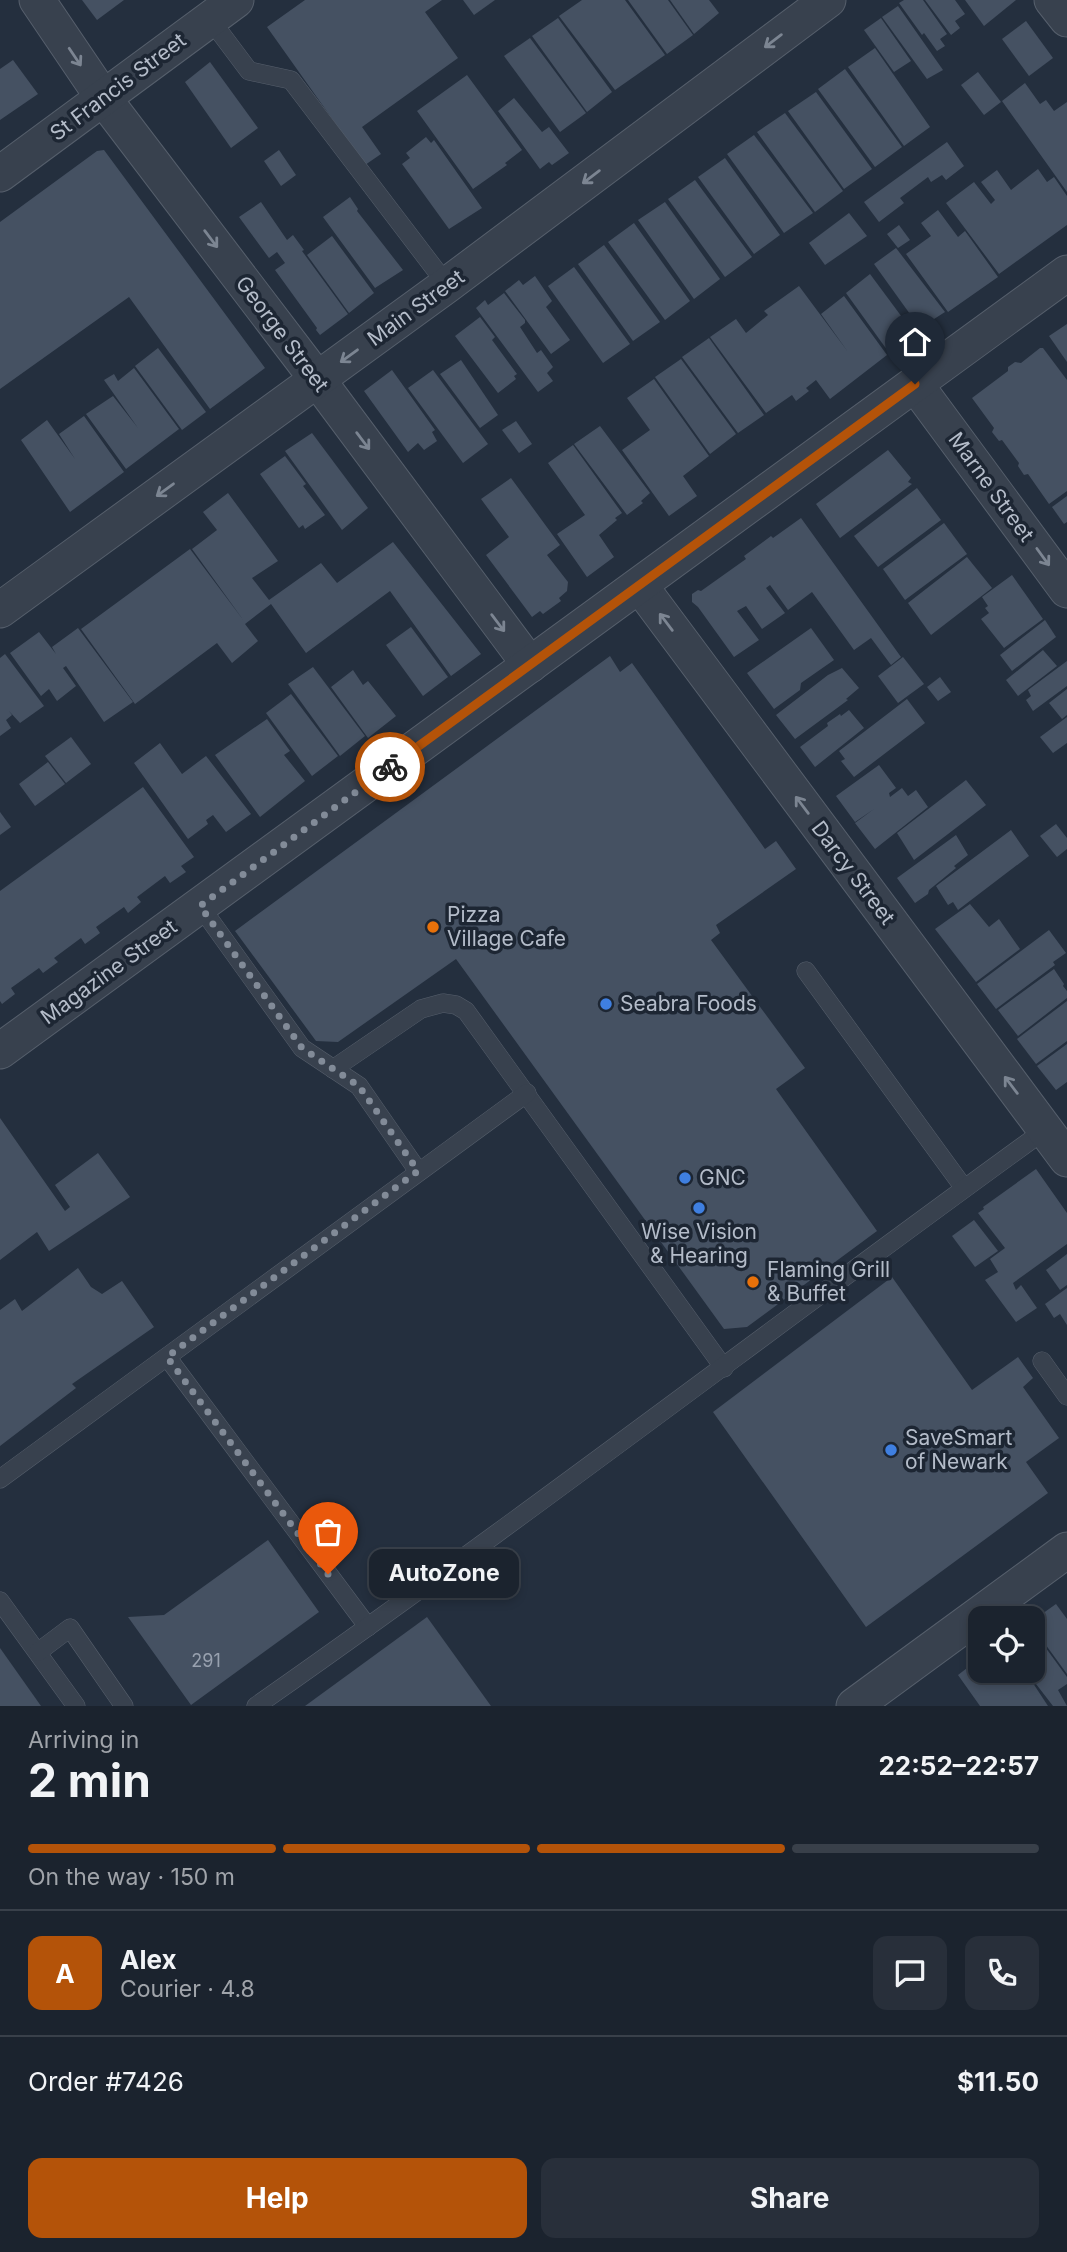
<!DOCTYPE html>
<meta charset="utf-8">
<style>
:root{--surface:#1b232e;--page:#282f3a;--text:#f1f3f6;--muted:#a0a4aa;--line:#39404a;--accent:#b45309}
body{margin:0;font-family:Inter,sans-serif;background:var(--page);color:var(--text);height:100vh;display:flex;flex-direction:column;font-size:26px;white-space:nowrap}
*{box-sizing:border-box;margin:0}
p{font-size:23px;color:var(--muted)}
.icon{flex:none;width:38px;height:38px;fill:none;stroke:currentColor;stroke-width:2;stroke-linecap:round;stroke-linejoin:round}
.map{position:relative;height:1706px;overflow:hidden}
.sheet{display:flex;flex-direction:column;background:var(--surface);flex:1}
.sheet>*{flex:none}
.controls{position:absolute;left:968px;top:1606px;display:grid;gap:14px}
.controls a{display:grid;place-items:center;width:77px;height:77px;border-radius:14px;background:var(--surface);box-shadow:0 4px 10px #0003,0 0 0 2px var(--line);font-size:35px}
.pin{position:absolute;display:grid;place-items:center;width:60px;height:60px;color:#fff;margin:-72px -30px;border-radius:50% 50% 50% 0;rotate:-45deg;box-shadow:0 0 7px #0007}
.pin .icon{rotate:45deg}
.courier{position:absolute;display:grid;place-items:center;width:70px;height:70px;margin:-35px;border:5px solid #b45309;border-radius:50%;background:#fff;color:#222;box-shadow:0 2px 9px #0007}
.bubble{position:absolute;height:49px;border-radius:14px;background:var(--surface);box-shadow:0 4px 10px #0003,0 0 0 2px var(--line);font-size:23px;font-weight:700;line-height:49px;text-align:center}
.overview em{font-style:normal;font-weight:700}
.overview div{display:flex;flex-direction:column-reverse}
.overview{display:flex;align-items:center;justify-content:space-between;height:119px;padding:0 28px}
h1{font-size:46px;font-weight:700;line-height:52px}
.bar{display:grid;grid-template-columns:repeat(4,1fr);gap:10px 7px;align-content:center;height:84px;padding:0 28px}
.bar i{height:9px;border-radius:5px;background:var(--line)}
.bar .selected{background:var(--accent)}
.bar p{grid-column:span 4}
.line{display:flex;align-items:center;gap:18px;padding:0 28px;border-top:2px solid var(--line)}
.line div{flex:1}
.round{display:grid;place-items:center;flex:none;width:74px;height:74px;border-radius:14px;background:var(--page)}
.primary-button{display:flex;gap:14px;margin-top:auto;padding:14px 28px}
.primary-button a{flex:1;height:80px;border-radius:14px;background:var(--accent);color:#fff;font-size:28px;font-weight:700;line-height:80px;text-align:center}
.primary-button a+a{background:var(--page);color:var(--text)}
.map>svg:first-child{display:block}
.building{fill:#455162}
.lines{fill:none;stroke-linecap:round;stroke-linejoin:round}
.service-casing{stroke:#565f6c;stroke-width:19}
.minor-casing{stroke:#565f6c;stroke-width:37}
.service{stroke:#38414e;stroke-width:18}
.minor{stroke:#38414e;stroke-width:35}
.oneway{stroke:#7c8592}
.done{stroke:#828b98;stroke-width:7;stroke-dasharray:0 12.6}
.route{stroke:#b45309;stroke-width:9}
.food-dot{fill:#e8710a;stroke:#1d2633;stroke-width:2.5}
.shop-dot{fill:#3f7fe0;stroke:#1d2633;stroke-width:2.5}
.labels{text-anchor:middle;stroke-width:7;stroke-linejoin:round;paint-order:stroke}
.number-label{font-size:18px;fill:#98a1af}
.street-label{font-size:21px;fill:#b4bcc9;stroke:#1d2633}
.poi-label{font-size:21px;fill:#b4bcc9;stroke:#1d2633;text-anchor:start}
</style>
<div class="map">
<svg width="1067" height="1706" viewBox="0 0 1067 1706">
<rect width="100%" height="100%" fill="#242f3e"/>
<g class="building">
<polygon points="82,0 124,0 97,20"/>
<polygon points="305,0 442,0 425,12 458,58 362,127 381,154 365,165 267,27"/>
<polygon points="463,0 495,0 474,15"/>
<polygon points="582,0 625,0 665,55 615,90 559,16"/>
<polygon points="628,0 668,0 693,35 667,54"/>
<polygon points="670,0 709,0 719,13 694,34"/>
<polygon points="904,0 923,0 947,34 940,39 945,46 937,51 924,33 922,35 899,3"/>
<polygon points="925,0 955,0 965,14 955,21 960,28 951,35"/>
<polygon points="965,0 1016,0 984,26"/>
<polygon points="898,6 943,70 927,79 882,17"/>
<polygon points="558,18 612,92 587,112 532,36"/>
<polygon points="881,18 911,61 894,72 864,30"/>
<polygon points="1026,21 1053,58 1029,76 1002,39"/>
<polygon points="530,38 586,113 560,132 504,56"/>
<polygon points="875,48 930,127 904,146 848,67"/>
<polygon points="13,60 38,94 0,120 0,69"/>
<polygon points="210,62 258,128 231,148 185,82"/>
<polygon points="845,69 902,147 875,167 818,89"/>
<polygon points="978,72 1001,102 984,115 961,85"/>
<polygon points="467,75 522,150 505,163 507,165 473,189 417,111"/>
<polygon points="1025,83 1040,104 1046,100 1054,111 1067,102 1067,192 1002,101"/>
<polygon points="816,92 872,169 844,189 788,111"/>
<polygon points="514,98 542,132 549,127 569,153 552,165 549,162 540,169 498,111"/>
<polygon points="785,113 843,191 815,212 757,132"/>
<polygon points="754,135 813,213 784,233 727,154"/>
<polygon points="426,137 431,143 434,140 482,208 449,229 402,164 410,158 406,153"/>
<polygon points="947,142 964,166 946,180 942,175 931,182 928,177 900,198 904,203 879,222 864,202"/>
<polygon points="104,150 265,368 210,409 129,297 0,389 0,222 97,151"/>
<polygon points="279,150 296,175 281,186 264,161"/>
<polygon points="725,158 780,235 754,254 698,177"/>
<polygon points="1038,169 1047,182 1054,177 1067,196 1067,225 999,274 946,203 974,182 991,204 995,200 981,182 997,170 1011,190"/>
<polygon points="695,180 752,257 725,277 668,199"/>
<polygon points="350,197 358,209 357,211 403,270 375,288 323,217"/>
<polygon points="261,202 287,240 293,235 304,250 302,251 348,314 320,335 316,330 317,328 275,270 285,263 277,252 269,258 239,217"/>
<polygon points="665,202 720,279 694,299 638,220"/>
<polygon points="938,210 958,237 965,231 998,277 948,312 906,254 931,236 921,223"/>
<polygon points="849,213 867,236 825,265 809,243"/>
<polygon points="634,223 690,301 665,320 608,242"/>
<polygon points="899,225 910,240 898,248 887,234"/>
<polygon points="332,236 374,293 349,313 307,255"/>
<polygon points="604,245 660,322 633,341 578,264"/>
<polygon points="896,248 945,312 920,328 874,264"/>
<polygon points="574,267 630,344 603,363 548,286"/>
<polygon points="870,274 916,336 890,354 846,293"/>
<polygon points="535,276 552,301 546,307 570,340 551,354 505,291 519,280 523,285"/>
<polygon points="799,286 848,352 821,314 844,296 887,355 830,399 816,380 806,388 809,391 796,401 792,395 766,413 710,337 736,319 746,333 768,315 764,311"/>
<polygon points="504,293 525,320 525,323 520,327 537,353 541,350 553,367 547,373 553,381 538,392 476,308 485,300 488,305"/>
<polygon points="480,317 495,337 492,340 517,374 514,376 516,379 498,393 455,336"/>
<polygon points="1067,324 1067,362 1049,336"/>
<polygon points="709,338 764,415 738,433 682,357"/>
<polygon points="158,348 206,412 182,430 135,366"/>
<polygon points="1040,348 1043,348 1067,380 1067,491 1049,504 1028,474 1024,475 1018,466 1019,463 1002,440 999,441 992,432 994,428 972,398 1008,371 1008,367 1015,362 1021,363"/>
<polygon points="681,359 736,434 710,454 655,377"/>
<polygon points="461,360 498,415 480,428 440,374"/>
<polygon points="134,368 179,429 126,469 86,414 113,396 138,428 104,380 114,374 118,381"/>
<polygon points="392,370 435,430 432,432 437,441 424,450 418,443 408,452 364,391"/>
<polygon points="433,370 488,444 463,463 408,388"/>
<polygon points="654,379 709,456 683,476 697,496 669,516 622,450 650,430 627,398"/>
<polygon points="84,416 124,472 70,512 21,440 47,420 75,459 59,434"/>
<polygon points="516,421 532,444 519,453 502,430"/>
<polygon points="600,426 650,493 641,501 643,503 627,515 574,444"/>
<polygon points="312,433 368,508 342,530 285,451"/>
<polygon points="573,445 622,513 615,518 617,520 599,535 614,557 587,577 557,534 585,515 548,463"/>
<polygon points="888,450 911,478 908,482 912,484 840,538 816,504"/>
<polygon points="285,456 306,484 303,486 325,515 305,529 303,525 299,528 260,474"/>
<polygon points="511,478 560,545 547,555 568,582 567,591 559,598 561,601 543,614 540,611 532,617 486,555 509,537 481,499"/>
<polygon points="917,488 941,520 878,567 854,536"/>
<polygon points="228,493 278,561 252,578 269,600 321,563 337,583 393,542 481,654 451,676 390,591 306,653 271,604 245,624 258,641 232,663 217,643 135,704 81,629 190,549 244,621 192,549 217,530 203,512"/>
<polygon points="1067,496 1067,522 1064,524 1052,507"/>
<polygon points="801,518 901,657 891,665 871,638 854,650 812,592 788,610 770,585 766,588 785,613 762,629 746,606 737,611 759,640 734,657 698,607 692,602 692,594 698,590 701,591 746,559 744,556 771,536 773,538"/>
<polygon points="944,523 967,554 905,600 883,569"/>
<polygon points="967,557 992,588 931,635 908,603"/>
<polygon points="1012,575 1043,619 1004,648 981,619 989,613 985,608 988,606 982,597"/>
<polygon points="1045,620 1056,637 1012,671 1000,655"/>
<polygon points="411,627 448,677 423,696 386,645"/>
<polygon points="78,628 133,702 104,722 66,666 63,668 76,686 57,701 49,689 41,696 10,653 39,632 56,654 52,647"/>
<polygon points="811,628 834,660 801,683 800,690 774,709 747,673"/>
<polygon points="1043,650 1057,666 1018,696 1006,680"/>
<polygon points="5,654 44,706 20,723 9,711 12,715 6,720 11,728 0,736 0,658"/>
<polygon points="610,656 620,672 632,663 765,849 776,841 796,869 716,925 720,933 711,940 805,1068 776,1089 877,1231 747,1327 724,1329 456,959 338,1042 316,1041 235,931"/>
<polygon points="903,657 924,684 898,703 878,676"/>
<polygon points="1067,661 1067,686 1033,711 1026,700 1031,696 1028,690"/>
<polygon points="313,667 365,736 340,756 288,684"/>
<polygon points="842,668 859,688 846,699 848,700 795,739 776,715 828,675"/>
<polygon points="353,670 363,685 368,681 396,716 368,738 331,687"/>
<polygon points="940,677 951,692 938,701 927,687"/>
<polygon points="1067,689 1067,715 1062,719 1049,703"/>
<polygon points="291,694 338,756 312,776 266,713"/>
<polygon points="907,699 925,723 854,777 841,761 845,759 839,751"/>
<polygon points="849,710 864,728 815,767 800,747 828,726 827,723 840,714 841,716"/>
<polygon points="1067,717 1067,743 1053,753 1040,737"/>
<polygon points="267,719 290,751 284,755 305,781 260,817 215,755"/>
<polygon points="71,737 91,764 66,783 45,756"/>
<polygon points="160,743 182,774 206,756 251,814 226,832 213,815 206,820 208,824 188,839 134,763"/>
<polygon points="48,762 65,784 35,806 19,784"/>
<polygon points="879,765 896,788 889,793 890,797 902,788 908,796 916,790 928,807 875,849 855,823 874,809 855,822 836,796"/>
<polygon points="966,780 986,805 914,860 897,833"/>
<polygon points="143,787 194,857 181,866 186,872 170,883 165,876 137,897 141,902 128,913 124,907 96,927 100,933 85,944 81,938 54,958 58,962 43,973 39,968 11,988 15,994 2,1004 0,1001 0,891"/>
<polygon points="0,812 11,827 0,835"/>
<polygon points="1056,824 1067,838 1067,849 1057,857 1040,836"/>
<polygon points="1011,830 1029,856 958,910 953,902 948,905 936,886"/>
<polygon points="956,835 968,855 954,866 956,868 929,890 928,894 915,903 897,878"/>
<polygon points="970,904 989,927 999,919 1020,949 976,982 935,929"/>
<polygon points="1049,930 1066,953 1053,962 1055,965 996,1009 977,984"/>
<polygon points="1054,969 1064,984 1063,986 1067,991 1067,998 1018,1036 998,1010"/>
<polygon points="1067,1001 1067,1041 1036,1064 1017,1039"/>
<polygon points="1067,1044 1067,1082 1056,1090 1037,1066"/>
<polygon points="0,1118 65,1211 70,1207 55,1185 98,1153 130,1197 49,1251 37,1232 0,1260"/>
<polygon points="1036,1169 1067,1213 1067,1244 1013,1283 1016,1290 1021,1285 1037,1308 1016,1322 985,1280 998,1272 990,1259 1005,1248 978,1213 984,1209 983,1207"/>
<polygon points="974,1220 998,1251 975,1267 952,1236"/>
<polygon points="1067,1254 1067,1285 1060,1290 1046,1270"/>
<polygon points="78,1268 91,1287 102,1294 122,1281 154,1327 72,1384 76,1388 0,1446 0,1310 15,1299 22,1311"/>
<polygon points="892,1277 972,1390 1018,1357 1033,1378 1023,1387 1059,1438 1026,1462 1048,1493 866,1627 713,1412"/>
<polygon points="1067,1288 1067,1325 1060,1314 1054,1318 1045,1304"/>
<polygon points="268,1540 319,1612 191,1705 128,1617 164,1615"/>
<polygon points="1056,1604 1067,1619 1067,1674 1032,1626 1032,1621"/>
<polygon points="427,1617 491,1706 305,1706"/>
<polygon points="1032,1629 1067,1677 1067,1684 1058,1690 1067,1706 1053,1706 1026,1671 1032,1671"/>
<polygon points="0,1648 41,1706 0,1706"/>
<polygon points="980,1658 980,1671 1025,1671 1048,1706 980,1706 958,1675"/>
</g>
<g class="lines">
<defs>
<g id="service">
<polyline points="210,19 249,71 291,80 447,285"/>
<polyline points="200,906 302,1048 359,1086 418,1171"/>
<polyline points="806,971 964,1188"/>
<polyline points="333,1069 421,1009 443,1003 456,1005 466,1011 724,1368"/>
<polyline points="167,1357 368,1627"/>
<polyline points="1042,1361 1067,1396"/>
<polyline points="0,1479 527,1093"/>
<polyline points="0,1601 76,1706"/>
<polyline points="38,1652 70,1628 124,1706"/>
<path d="M256,1706C523,1519 781,1321 1045,1130"/>
</g>
<g id="minor">
<polyline points="37,0 104,99 317,379 530,665"/>
<polyline points="1052,0 1067,19"/>
<polyline points="0,174 236,0"/>
<polyline points="915,384 1067,590"/>
<polyline points="640,586 1067,1159"/>
<polyline points="0,610 447,285 828,0"/>
<polyline points="0,1051 1067,273"/>
<polyline points="854,1706 1067,1550"/>
</g>
</defs>
<use href="#service" class="service-casing"/>
<use href="#minor" class="minor-casing"/>
<use href="#service" class="service"/>
<use href="#minor" class="minor"/>
</g>
<defs><path id="oneway-shaft" d="M-6 0H5M1.5-3L5.5 0L1.5 3" fill="none" stroke-width="1.6" stroke-linecap="round" stroke-linejoin="round" transform="scale(1.75)"/></defs>
<g class="oneway">
<use href="#oneway-shaft" transform="translate(773 41) rotate(143)"/>
<use href="#oneway-shaft" transform="translate(75 57) rotate(56)"/>
<use href="#oneway-shaft" transform="translate(591 177) rotate(143)"/>
<use href="#oneway-shaft" transform="translate(211 239) rotate(53)"/>
<use href="#oneway-shaft" transform="translate(349 356) rotate(144)"/>
<use href="#oneway-shaft" transform="translate(363 441) rotate(53)"/>
<use href="#oneway-shaft" transform="translate(165 490) rotate(144)"/>
<use href="#oneway-shaft" transform="translate(1043 557) rotate(54)"/>
<use href="#oneway-shaft" transform="translate(666 622) rotate(-127)"/>
<use href="#oneway-shaft" transform="translate(498 623) rotate(53)"/>
<use href="#oneway-shaft" transform="translate(802 805) rotate(-127)"/>
<use href="#oneway-shaft" transform="translate(1011 1085) rotate(-127)"/>
</g>
<g class="lines">
<polyline class="done" points="328,1574 167,1357 418,1171 359,1086 302,1048 200,906 390,767"/>
<polyline class="route" points="390,767 915,384"/>
</g>
<g class="food-dot">
<circle cx="433" cy="927" r="7"/>
<circle cx="753" cy="1282" r="7"/>
</g>
<g class="shop-dot">
<circle cx="606" cy="1004" r="7"/>
<circle cx="685" cy="1178" r="7"/>
<circle cx="699" cy="1208" r="7"/>
<circle cx="891" cy="1450" r="7"/>
</g>
<g class="labels">
<g class="number-label">
<text x="206" y="1667">291</text>
</g>
<g class="street-label">
<text transform="translate(118 87) rotate(-37)" y="7">St Francis Street</text>
<text transform="translate(416 308) rotate(-36)" y="7">Main Street</text>
<text transform="translate(282 334) rotate(53)" y="7">George Street</text>
<text transform="translate(991 487) rotate(54)" y="7">Marne Street</text>
<text transform="translate(853 873) rotate(53)" y="7">Darcy Street</text>
<text transform="translate(109 972) rotate(-36)" y="7">Magazine Street</text>
</g>
<g class="poi-label">
<text x="447" y="922">Pizza<tspan x="447" dy="24">Village Cafe</tspan></text>
<text x="620" y="1011">Seabra Foods</text>
<text x="699" y="1185">GNC</text>
<text x="699" y="1239" text-anchor="middle">Wise Vision<tspan x="699" dy="24">&amp; Hearing</tspan></text>
<text x="767" y="1277">Flaming Grill<tspan x="767" dy="24">&amp; Buffet</tspan></text>
<text x="905" y="1445">SaveSmart<tspan x="905" dy="24">of Newark</tspan></text>
</g>
</g>
</svg>
<div class="controls">
<a><svg class="icon" aria-label="locate" viewBox="0 0 24 24"><circle cx="12" cy="12" r="6"/><path d="M12 2v4M12 18v4M2 12h4M18 12h4"/></svg></a>
</div>
<div class="pin" style="left:328px;top:1574px;background:#ea580c"><svg class="icon" aria-label="bag" viewBox="0 0 24 24"><path d="M5 8h14l-1 12H6zM9 8a3 3 0 0 1 6 0"/></svg></div>
<div class="pin" style="left:915px;top:384px;background:#1f2937"><svg class="icon" aria-label="home" viewBox="0 0 24 24"><path d="M3 11l9-7 9 7M6 9v11h12V9"/></svg></div>
<div class="courier" style="left:390px;top:767px"><svg class="icon" aria-label="bike" viewBox="0 0 24 24"><circle cx="6" cy="16" r="4"/><circle cx="18" cy="16" r="4"/><path d="M6 16l4-8h5l3 8M10 8l3 8H6M13 5h3"/></svg></div>
<div class="bubble" style="left:369px;top:1549px;width:150px">AutoZone</div>
</div>
<section class="sheet">
<div class="overview"><div><h1>2 min</h1><p>Arriving in</p></div><em>22:52–22:57</em></div>
<div class="bar"><i class="selected"></i><i class="selected"></i><i class="selected"></i><i></i><p>On the way · 150 m</p></div>
<div class="line" style="height:126px"><b class="round" style="background:var(--accent);color:#fff">A</b><div><b>Alex</b><p>Courier · 4.8</p></div><a class="round"><svg class="icon" aria-label="chat" viewBox="0 0 24 24"><path d="M4 5h16v11H9l-5 4z"/></svg></a><a class="round"><svg class="icon" aria-label="phone" viewBox="0 0 24 24"><path d="M5 4h4l2 5-3 2q2 4 5 5l2-3 5 2v4C11 20 4 13 5 4z"/></svg></a></div>
<div class="line" style="height:91px"><div>Order #7426</div><b>$11.50</b></div>
<div class="primary-button"><a>Help</a><a>Share</a></div>
</section>
